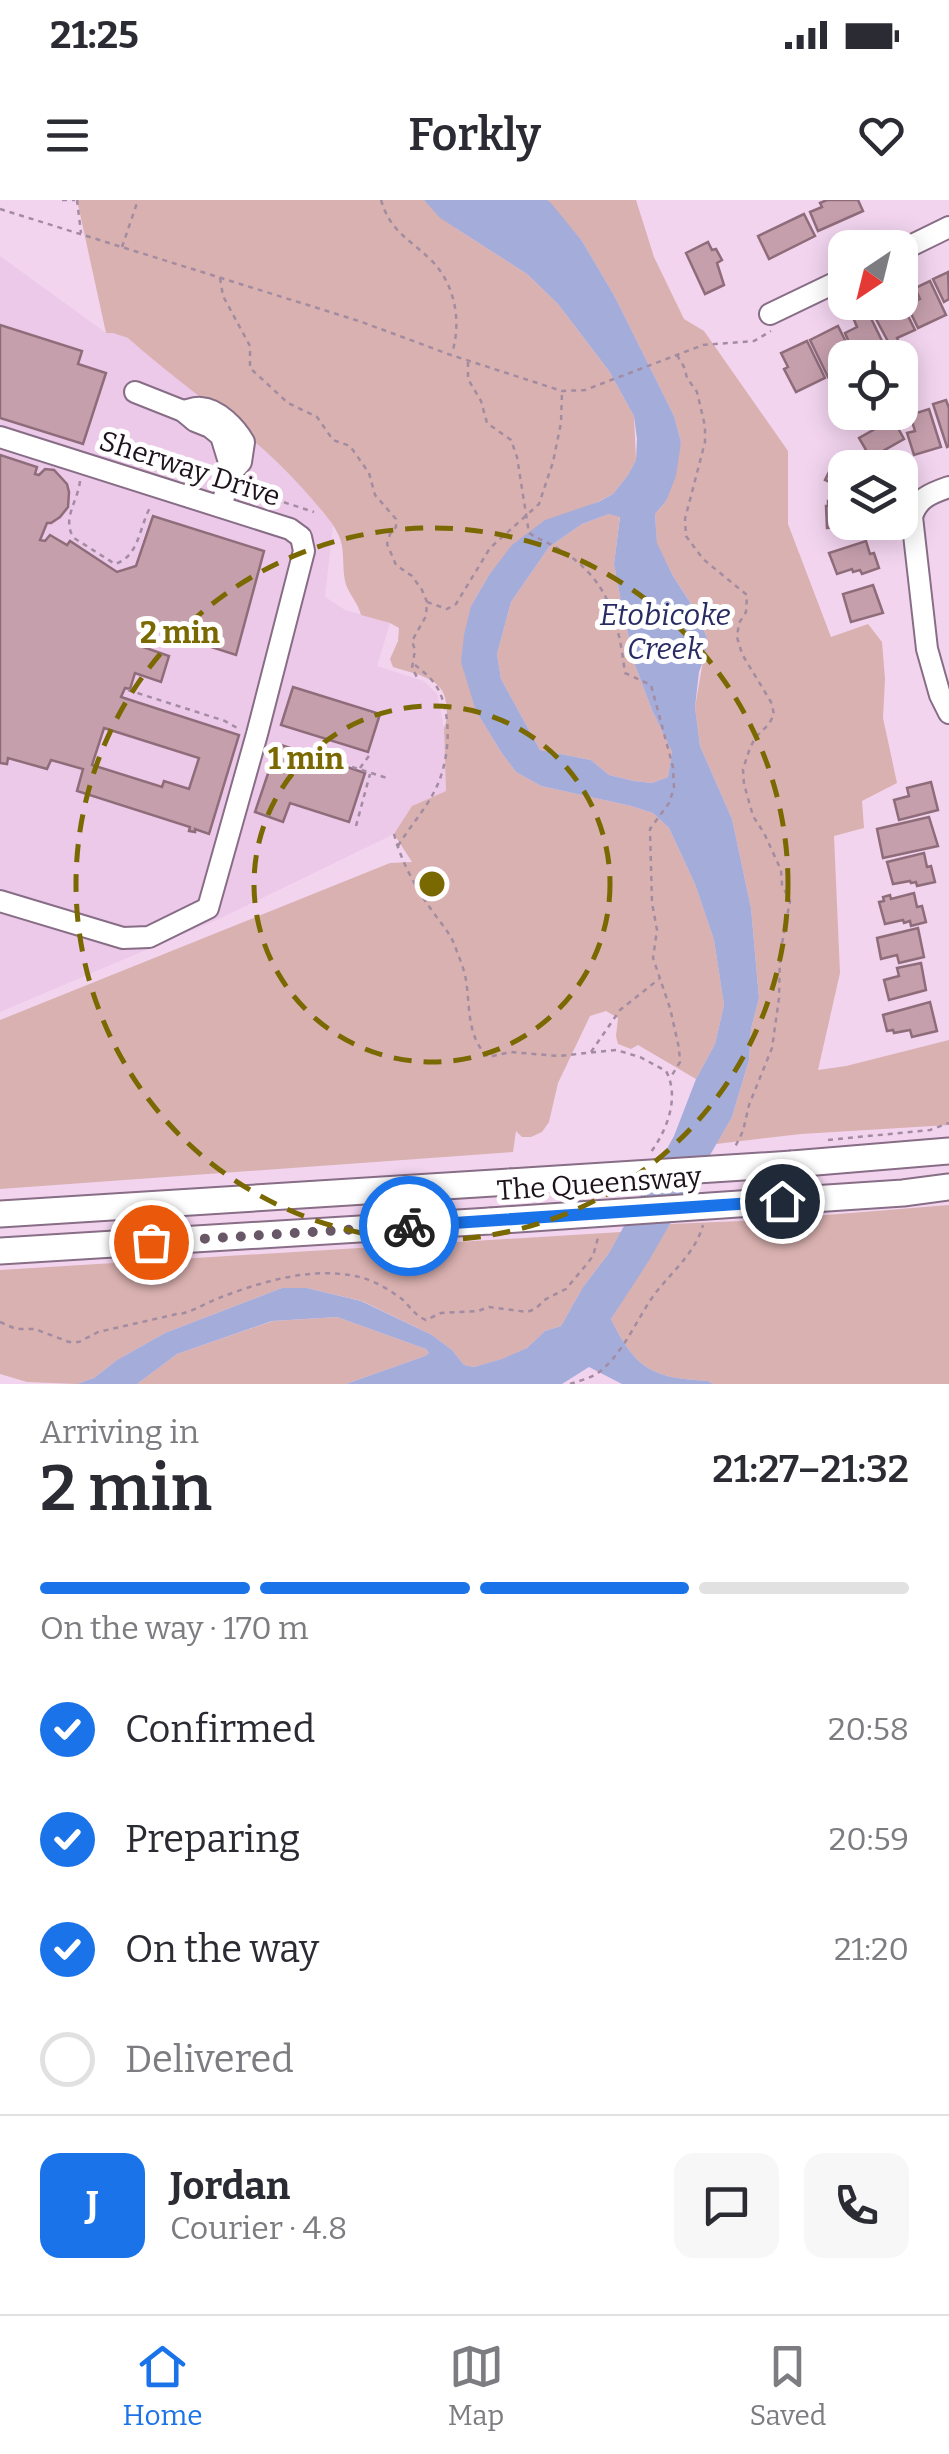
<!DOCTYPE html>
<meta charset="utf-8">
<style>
:root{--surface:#fff;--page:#f7f7f7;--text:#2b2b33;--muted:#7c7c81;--line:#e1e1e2;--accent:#1a73e8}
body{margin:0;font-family:Bitter,serif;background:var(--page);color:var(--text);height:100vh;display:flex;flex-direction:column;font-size:38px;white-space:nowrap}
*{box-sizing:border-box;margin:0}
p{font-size:32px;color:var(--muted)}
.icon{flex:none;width:55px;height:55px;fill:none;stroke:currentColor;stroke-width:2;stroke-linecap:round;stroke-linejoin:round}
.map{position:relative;height:1184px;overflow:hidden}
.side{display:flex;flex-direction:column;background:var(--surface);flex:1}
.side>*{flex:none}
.needle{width:65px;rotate:215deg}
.buttons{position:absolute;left:828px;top:30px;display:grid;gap:20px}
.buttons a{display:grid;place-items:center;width:90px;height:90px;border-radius:20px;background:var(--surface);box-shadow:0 5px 25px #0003;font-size:50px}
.pin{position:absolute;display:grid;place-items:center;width:85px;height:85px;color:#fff;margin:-42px;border:5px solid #fff;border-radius:50%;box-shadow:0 2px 10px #0007}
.courier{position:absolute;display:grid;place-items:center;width:100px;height:100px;margin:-50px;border:8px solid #1a73e8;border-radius:50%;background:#fff;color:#222;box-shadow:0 2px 12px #0007}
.head em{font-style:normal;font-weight:600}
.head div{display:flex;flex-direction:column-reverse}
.head{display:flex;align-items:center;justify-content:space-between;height:170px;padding:0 40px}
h1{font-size:65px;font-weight:600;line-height:75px}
.bar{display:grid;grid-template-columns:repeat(4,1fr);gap:15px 10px;align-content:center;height:120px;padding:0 40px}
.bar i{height:12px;border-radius:8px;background:var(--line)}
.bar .selected{background:var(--accent)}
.bar p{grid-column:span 4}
.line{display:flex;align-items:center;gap:25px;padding:0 40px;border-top:2px solid var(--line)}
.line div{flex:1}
.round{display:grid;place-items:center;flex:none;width:105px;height:105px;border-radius:20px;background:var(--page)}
ol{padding:0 40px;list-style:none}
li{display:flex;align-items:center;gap:30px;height:110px}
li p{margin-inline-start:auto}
li .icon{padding:10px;border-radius:50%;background:var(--accent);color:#fff;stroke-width:4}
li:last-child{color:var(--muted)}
li i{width:55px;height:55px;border:5px solid var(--line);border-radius:50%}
.status{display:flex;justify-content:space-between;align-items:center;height:70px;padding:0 50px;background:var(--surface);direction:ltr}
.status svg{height:28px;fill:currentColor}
header{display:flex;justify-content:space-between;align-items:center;height:130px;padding:0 40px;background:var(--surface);font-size:45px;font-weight:600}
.menu{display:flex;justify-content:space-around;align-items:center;height:140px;border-top:2px solid var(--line);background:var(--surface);font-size:28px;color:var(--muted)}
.menu a{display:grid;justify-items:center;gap:5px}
.menu .selected{color:var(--accent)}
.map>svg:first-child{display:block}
.built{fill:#ecc8e9}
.green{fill:#d9b1b0}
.water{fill:#a4acda;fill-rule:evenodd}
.building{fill:#c69fad;stroke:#8f6c79;stroke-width:2.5;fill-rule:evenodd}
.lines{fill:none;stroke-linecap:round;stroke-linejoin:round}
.minor-casing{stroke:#876d85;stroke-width:24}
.major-casing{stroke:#876d85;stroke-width:29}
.path{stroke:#a38ca1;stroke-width:2.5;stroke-dasharray:5 5;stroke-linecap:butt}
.minor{stroke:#fff;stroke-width:20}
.major{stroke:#fff;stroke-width:25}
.major-bridge-casing{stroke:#876d85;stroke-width:29;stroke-linecap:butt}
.major-bridge{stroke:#fff;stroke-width:25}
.done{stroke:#685766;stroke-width:10;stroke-dasharray:0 18}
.route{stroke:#1a73e8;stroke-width:12}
.ring{fill:none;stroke:#7a6900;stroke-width:5;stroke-dasharray:18 12}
.labels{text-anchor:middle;stroke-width:10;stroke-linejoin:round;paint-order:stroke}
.street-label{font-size:28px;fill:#1e131d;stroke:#fff}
.water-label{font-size:30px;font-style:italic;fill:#292c64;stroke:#fff}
.centre{fill:#7a6900;stroke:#fff;stroke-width:5}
.ring-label{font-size:30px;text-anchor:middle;font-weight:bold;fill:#7a6900;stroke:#fff;stroke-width:10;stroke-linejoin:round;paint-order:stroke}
</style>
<div class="status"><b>21:25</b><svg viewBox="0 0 49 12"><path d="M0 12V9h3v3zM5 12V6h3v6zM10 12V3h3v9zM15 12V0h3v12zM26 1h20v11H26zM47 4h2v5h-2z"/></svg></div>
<header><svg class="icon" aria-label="menu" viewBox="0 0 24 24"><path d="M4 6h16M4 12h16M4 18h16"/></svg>Forkly<svg class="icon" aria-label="heart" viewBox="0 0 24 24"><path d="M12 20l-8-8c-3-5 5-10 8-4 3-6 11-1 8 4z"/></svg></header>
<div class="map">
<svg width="949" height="1184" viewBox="0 0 949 1184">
<rect width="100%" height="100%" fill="#f2d4ef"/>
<polygon class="built" points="0,56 106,133 113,133 128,138 247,233 293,276 333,324 325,397 345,410 390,423 377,466 424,481 437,494 444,528 446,591 412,606 394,634 221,718 0,812"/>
<g class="green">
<path d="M77,0H424L457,29L527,74L558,104L609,171L634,216L636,260L628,275L613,294L513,345L489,375L471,406L476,511L501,552L516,572L541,586L631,606L653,613L669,628L695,684L714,740L724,805L715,844L696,879L638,845L631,849L618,844L616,836L618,818L606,811L590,816L558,883L549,922L542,932L531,937H522L516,931L513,952L0,989V820L390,663L412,662L394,634L412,606L446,591L444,528C448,519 447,512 446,503C444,477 414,474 393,467L390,459L398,441L399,428L390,423L361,415C358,402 348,394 345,381C342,367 345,349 339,336C333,322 321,310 312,299C258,235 190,193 128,138L113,133H106Z"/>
<polygon points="547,0 636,0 654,57 684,119 704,131 788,251 788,324 831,437 868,424 882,442 885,479 883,518 897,583 862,601 864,628 834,636 840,773 818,870 846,866 949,840 949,925 801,934 716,944 732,917 749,860 751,829 759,798 751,708 732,619 700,546 695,507 707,438 698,414 673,376 657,344 655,314 666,301 681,242 674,216 615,97 582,41"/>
<polygon points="609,314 620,316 614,364 623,412 635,465 652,510 672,552 668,577 652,583 634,581 609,575 591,560 540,550 501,479 497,454 511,402 549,347 582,324"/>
<path d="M949,1005V1184H713L708,1181C653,1178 636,1170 611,1119L670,1024L765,1020Z"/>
<polygon points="621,1032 609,1053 583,1087 561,1126 545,1131 527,1148 503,1159 474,1167 464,1165 452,1150 432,1135 362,1101 307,1088 282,1088 165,1133 117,1160 94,1178 77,1184 27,1182 0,1174 0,1070"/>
<polygon points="337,1117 426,1149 429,1153 425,1156 346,1184 137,1184 177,1154 273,1121"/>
</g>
<path class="water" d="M424,0H547L551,3L582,41L615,97L674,216L681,242L676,276L666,301L655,314L657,343L673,376L697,413L707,438L705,456L699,472L695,507L700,546L732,619L751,708L759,798L751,829L749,860L732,917L648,1062L611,1119C636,1170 653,1178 708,1181L713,1184H622L589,1167L562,1184H346L425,1156L429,1153L426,1149L337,1117L272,1121L177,1154L137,1184H77L94,1178L117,1160L165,1133L282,1088H307L361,1101L432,1135L452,1150L464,1165L474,1167L502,1159L527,1148L545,1131L561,1126L583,1087L609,1053L674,936L696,879L715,844L724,805L714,740L695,684L669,628L653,613L631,606L541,586L516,572L501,552L476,511L461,462L464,435L471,406L489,375L512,345L545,320L598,302L613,294L628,275L636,260L637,239L634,216L609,171L558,104L527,74L457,29L439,17ZM609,314L620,317L614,364L623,412L635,465L652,510L672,552L668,577L652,583L634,581L609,575L591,560L540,550L501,479L497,454L511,402L549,347L582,324Z"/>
<g class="building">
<polygon points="827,0 858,0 863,11 818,31 810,12 822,7 820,3"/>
<polygon points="804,14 815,36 769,59 758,36"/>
<polygon points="708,42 712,50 716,49 722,60 717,63 724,85 705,94 686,53"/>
<polygon points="948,72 949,99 944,102 933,79"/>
<polygon points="930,81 946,115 918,128 907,105 920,99 915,88"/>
<polygon points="900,100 915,130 897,138 899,143 891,147 876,119 888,113 883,102 900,102"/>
<polygon points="866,108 884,145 856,158 845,133 857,127 852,115"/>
<polygon points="0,125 82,151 78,164 106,173 83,244 0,218"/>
<polygon points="838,126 846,142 841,144 845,153 840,156 845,169 828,177 810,140"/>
<polygon points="807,141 825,178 796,192 784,169 788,167 781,153"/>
<polygon points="946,200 949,208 949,246 947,247 933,204"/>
<polygon points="929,209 941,247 914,255 907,233 915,231 910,215"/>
<polygon points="893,219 904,239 883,251 885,255 873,262 859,238"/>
<polygon points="842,254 870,268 845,268 845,294 841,291 842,288 825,280 830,270 834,271"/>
<path d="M0,255L37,267L35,274L39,275L45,269L54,270L67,284L69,292L68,307L60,317L51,323H47L40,340L45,341L50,335L67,345L70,341L117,372L136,366L153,316L264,351L236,455L149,427L143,447L169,456L161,482L135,473L130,489L125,488L121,497L239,535L209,634L195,629V632L189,631L190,627L77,591L83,569L51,560L47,569L8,558L7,564L0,563ZM104,528L199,558L189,589L164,581L162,587L92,565Z"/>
<polygon points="828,301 837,301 838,305 845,305 845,322 868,322 868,335 851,336 851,331 844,331 844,327 827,328 826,306 828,306"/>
<polygon points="866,341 870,354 874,353 879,368 862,374 860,370 853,372 852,369 837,374 829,353"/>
<polygon points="873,385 883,413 851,422 843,394"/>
<polygon points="293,487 380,514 368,552 281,525"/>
<polygon points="278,544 365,573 349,622 290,603 283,622 255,612"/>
<polygon points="931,582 938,610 899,620 894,600 909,596 907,588"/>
<polygon points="929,617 938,646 883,658 877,629"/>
<polygon points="924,653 927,667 931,666 935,682 917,686 916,682 911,683 910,681 893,684 887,662"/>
<polygon points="914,693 917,707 922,706 926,722 911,726 910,721 904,723 903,720 885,724 879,702 884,701 883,697 890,695 891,699"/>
<polygon points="918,728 924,757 899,763 897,755 881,759 877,738"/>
<polygon points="921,763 926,790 889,800 884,780 899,776 897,768"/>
<polygon points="930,802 937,831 912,837 910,830 894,833 893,830 887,831 883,815"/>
</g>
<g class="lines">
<defs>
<g id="minor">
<polyline points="900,51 949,27"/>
<polyline points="770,114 845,78"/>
<polyline points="135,192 183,211 195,221 210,227 221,236 232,272"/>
<path d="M183,211C189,210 195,207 201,208C218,209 236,228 244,242L241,262L232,272L221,306"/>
<polyline points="0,237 290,329 301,337 304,351 257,534 208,708 149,737 123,738 0,701"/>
<path d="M949,287C932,293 917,298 912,317L927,449L940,495L949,513"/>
</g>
<g id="major">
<polyline points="792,964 949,951"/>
<polyline points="782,1001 903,993 949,987"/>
<polyline points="0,1014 510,982"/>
<polyline points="0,1051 490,1021"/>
</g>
</defs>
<use href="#minor" class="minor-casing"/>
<use href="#major" class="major-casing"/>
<g class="path">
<polyline points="62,0 75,0"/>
<polyline points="77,0 81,33"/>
<path d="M381,0C390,31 408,38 430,59C455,83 462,121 452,153"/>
<polyline points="0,9 359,121 451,155 562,191 585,190 703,145 754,141 771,131"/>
<polyline points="122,47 138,0"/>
<polyline points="220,78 223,96 250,146 250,168 288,203 317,217 333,240 350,246 369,273 375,295 396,319 396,327 390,334 387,344 396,365 412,376 422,390 427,402 426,416 412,441 415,450 412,468 418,479"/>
<polyline points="677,155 684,167 687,178 697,192 705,226 705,242 685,319 686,336 703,359 747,395 746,412 739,423 737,437 742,454 771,502 774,514 769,524 755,538 750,548 743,569 744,584 753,616 764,633 781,670 782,685 790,701 780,754 779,798 772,848 749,905 743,931 734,949"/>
<path d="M468,162V179L481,201L487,223L511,240L517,257L529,333C538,339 547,342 557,348C608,377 618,418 625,473L651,485L673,567L674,588L669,603L650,629L652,703L657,730L653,758L670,808L679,848L680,862L672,875"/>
<path d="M80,281C78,301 61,320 74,338L115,364C140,356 139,326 151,306"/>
<polyline points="247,296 252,292 314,312"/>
<polyline points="427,402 447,409 456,404 490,348 539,304 553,262 561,223 562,192"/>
<polyline points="128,490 225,521 239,529"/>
<polyline points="333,561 387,578"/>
<polyline points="360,568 371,553"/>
<polyline points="356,626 370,574"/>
<path d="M394,634C401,661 416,689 433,712C443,726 452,735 457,752C460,759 463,767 465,775C471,803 465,835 488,857L511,852L558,856L616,850L640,857L666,871C680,897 667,930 651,952"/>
<path d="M398,646C410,626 427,608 437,586C449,560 452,520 440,493C435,481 424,472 414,464"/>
<polyline points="591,852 620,810 659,779"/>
<polyline points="828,940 930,930 949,923"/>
<path d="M0,1122L16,1129H35L69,1142H79L98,1132L177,1114C192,1113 205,1103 219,1098C263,1081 316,1065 363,1078C375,1081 393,1092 403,1100C411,1108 416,1116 426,1120L441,1113L478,1111L489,1107L527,1112L535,1109L546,1099L566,1089L586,1065L593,1056L599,1034"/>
<path d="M570,1184C582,1180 596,1177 605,1167C626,1147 637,1119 654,1095C671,1072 695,1054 703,1025"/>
</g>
<use href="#minor" class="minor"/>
<use href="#major" class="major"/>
<defs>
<g id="major-bridge">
<polyline points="510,982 792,964"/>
<polyline points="490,1021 782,1001"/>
</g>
</defs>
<use href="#major-bridge" class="major-bridge-casing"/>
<use href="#major-bridge" class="major-bridge"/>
</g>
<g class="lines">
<polyline class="done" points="151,1042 409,1026"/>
<polyline class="route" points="409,1026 782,1001"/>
</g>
<g class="ring">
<circle cx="432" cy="684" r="178"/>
<circle cx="432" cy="684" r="356"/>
</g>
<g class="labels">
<g class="street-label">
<text transform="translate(190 268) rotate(18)" y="10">Sherway Drive</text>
<text transform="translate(599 983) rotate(-4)" y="10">The Queensway</text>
</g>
<g class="water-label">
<text x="665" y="425">Etobicoke<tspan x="665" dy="34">Creek</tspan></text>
</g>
</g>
<circle cx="432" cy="684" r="15" class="centre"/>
<g class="ring-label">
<text x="180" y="443">2 min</text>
<text x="306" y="569">1 min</text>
</g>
</svg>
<div class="buttons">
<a><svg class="needle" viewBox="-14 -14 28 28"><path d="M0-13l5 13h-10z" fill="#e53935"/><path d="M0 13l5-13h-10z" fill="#7c7c81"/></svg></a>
<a><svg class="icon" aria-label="locate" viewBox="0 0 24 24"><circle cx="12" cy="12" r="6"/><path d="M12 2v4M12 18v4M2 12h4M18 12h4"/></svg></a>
<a><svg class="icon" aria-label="layers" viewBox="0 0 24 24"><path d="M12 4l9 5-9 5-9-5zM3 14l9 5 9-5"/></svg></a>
</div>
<div class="pin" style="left:151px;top:1042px;background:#ea580c"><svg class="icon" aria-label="bag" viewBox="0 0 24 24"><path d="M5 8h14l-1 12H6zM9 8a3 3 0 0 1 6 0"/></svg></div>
<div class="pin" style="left:782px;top:1001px;background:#1f2937"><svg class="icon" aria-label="home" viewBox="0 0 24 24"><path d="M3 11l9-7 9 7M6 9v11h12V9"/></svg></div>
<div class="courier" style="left:409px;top:1026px"><svg class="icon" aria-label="bike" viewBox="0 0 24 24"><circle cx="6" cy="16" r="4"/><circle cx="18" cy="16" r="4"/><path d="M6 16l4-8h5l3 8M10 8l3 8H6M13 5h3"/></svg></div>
</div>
<section class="side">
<div class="head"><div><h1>2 min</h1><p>Arriving in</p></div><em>21:27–21:32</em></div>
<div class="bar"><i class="selected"></i><i class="selected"></i><i class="selected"></i><i></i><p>On the way · 170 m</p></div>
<ol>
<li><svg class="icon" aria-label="check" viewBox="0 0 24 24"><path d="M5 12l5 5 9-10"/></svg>Confirmed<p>20:58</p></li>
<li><svg class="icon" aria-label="check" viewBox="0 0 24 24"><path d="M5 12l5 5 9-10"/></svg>Preparing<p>20:59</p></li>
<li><svg class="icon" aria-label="check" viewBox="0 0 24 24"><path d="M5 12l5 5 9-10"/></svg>On the way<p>21:20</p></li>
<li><i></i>Delivered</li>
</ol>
<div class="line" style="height:180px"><b class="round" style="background:var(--accent);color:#fff">J</b><div><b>Jordan</b><p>Courier · 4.8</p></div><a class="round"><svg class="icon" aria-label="chat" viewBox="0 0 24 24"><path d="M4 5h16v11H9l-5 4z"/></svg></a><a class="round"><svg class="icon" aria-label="phone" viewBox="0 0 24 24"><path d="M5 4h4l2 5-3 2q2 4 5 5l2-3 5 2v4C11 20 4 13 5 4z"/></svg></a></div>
</section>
<nav class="menu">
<a class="selected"><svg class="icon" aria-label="home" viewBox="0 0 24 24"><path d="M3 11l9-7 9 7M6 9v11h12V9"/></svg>Home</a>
<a><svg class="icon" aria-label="map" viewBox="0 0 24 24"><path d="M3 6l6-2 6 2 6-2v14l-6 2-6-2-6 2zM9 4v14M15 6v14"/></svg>Map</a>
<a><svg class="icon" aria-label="saved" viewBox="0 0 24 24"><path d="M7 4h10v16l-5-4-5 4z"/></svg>Saved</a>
</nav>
